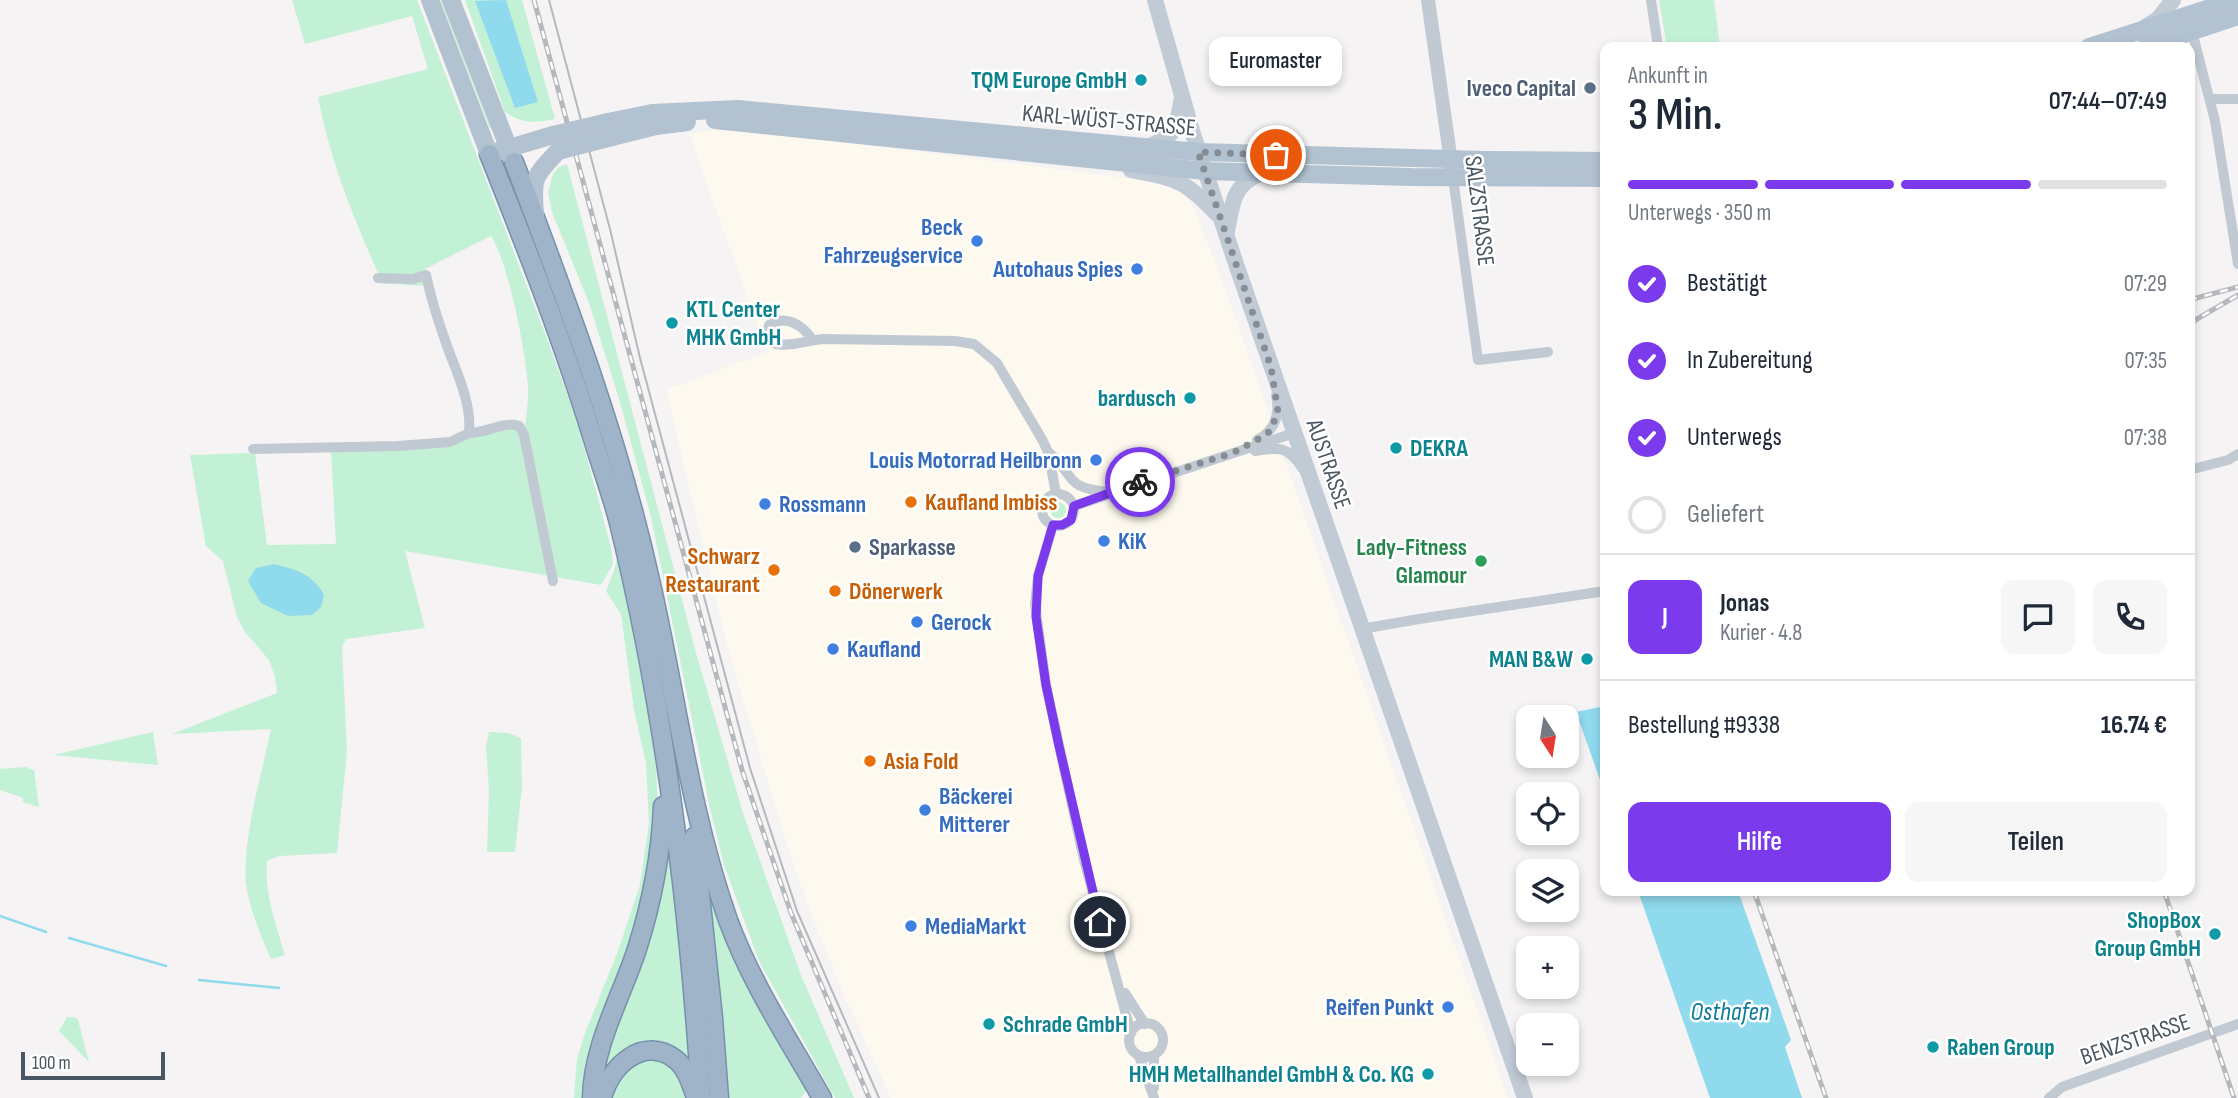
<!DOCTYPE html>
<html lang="de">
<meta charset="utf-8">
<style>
:root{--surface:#fff;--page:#f6f6f7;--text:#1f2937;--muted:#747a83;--line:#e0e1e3;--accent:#7c3aed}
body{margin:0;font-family:"Sofia Sans Condensed",sans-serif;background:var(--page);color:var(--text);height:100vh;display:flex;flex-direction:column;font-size:26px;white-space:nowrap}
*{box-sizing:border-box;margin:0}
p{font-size:23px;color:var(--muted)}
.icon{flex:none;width:38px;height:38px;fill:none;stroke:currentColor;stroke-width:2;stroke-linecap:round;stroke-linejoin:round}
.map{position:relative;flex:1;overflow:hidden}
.details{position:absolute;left:1600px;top:42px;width:595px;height:854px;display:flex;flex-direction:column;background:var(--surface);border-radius:14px;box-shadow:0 4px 10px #0003}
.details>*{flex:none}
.needle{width:46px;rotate:168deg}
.buttons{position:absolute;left:1516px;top:705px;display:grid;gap:14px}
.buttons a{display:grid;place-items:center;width:63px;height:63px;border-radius:14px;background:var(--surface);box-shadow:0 4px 10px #0003;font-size:35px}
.scale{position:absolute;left:21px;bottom:18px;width:144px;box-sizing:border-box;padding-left:7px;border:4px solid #4a5661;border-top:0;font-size:19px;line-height:24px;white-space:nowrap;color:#4a5661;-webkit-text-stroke:5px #fff;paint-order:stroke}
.pin{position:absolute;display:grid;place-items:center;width:60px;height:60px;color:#fff;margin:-30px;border:4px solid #fff;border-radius:50%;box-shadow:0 2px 7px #0007}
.courier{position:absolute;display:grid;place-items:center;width:70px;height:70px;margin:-35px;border:5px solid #7c3aed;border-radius:50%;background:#fff;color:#222;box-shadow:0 2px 9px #0007}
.bubble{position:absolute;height:49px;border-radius:14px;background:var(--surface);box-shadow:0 4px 10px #0003;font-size:23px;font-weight:600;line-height:49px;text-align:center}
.overview em{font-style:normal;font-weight:600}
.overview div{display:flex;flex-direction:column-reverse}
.overview{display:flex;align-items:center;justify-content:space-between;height:119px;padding:0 28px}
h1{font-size:46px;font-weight:600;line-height:52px}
.bar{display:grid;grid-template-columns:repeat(4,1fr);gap:10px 7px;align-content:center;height:84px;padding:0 28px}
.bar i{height:9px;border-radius:5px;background:var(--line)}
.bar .active{background:var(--accent)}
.bar p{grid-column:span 4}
.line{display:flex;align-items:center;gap:18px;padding:0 28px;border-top:2px solid var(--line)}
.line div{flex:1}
.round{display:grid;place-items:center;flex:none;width:74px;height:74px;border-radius:14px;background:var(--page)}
ol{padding:0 28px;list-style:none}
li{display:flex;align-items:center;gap:21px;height:77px}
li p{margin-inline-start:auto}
li .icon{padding:7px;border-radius:50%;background:var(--accent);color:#fff;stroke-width:4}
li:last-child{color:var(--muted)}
li i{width:38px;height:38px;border:4px solid var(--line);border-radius:50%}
.cta{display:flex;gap:14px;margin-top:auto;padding:14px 28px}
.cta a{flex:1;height:80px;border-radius:14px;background:var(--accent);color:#fff;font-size:28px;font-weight:600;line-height:80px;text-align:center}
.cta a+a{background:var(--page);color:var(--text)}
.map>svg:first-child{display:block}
.commercial{fill:#fdf9ef}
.green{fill:#c3f1d5}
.water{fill:#90daee}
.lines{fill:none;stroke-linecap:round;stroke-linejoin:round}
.stream{stroke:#90daee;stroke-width:2.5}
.trunk-casing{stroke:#7690ad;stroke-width:21}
.minor{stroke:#c1cad2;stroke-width:10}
.tertiary{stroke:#c1cad2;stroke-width:14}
.secondary{stroke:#c1cbd6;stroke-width:16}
.primary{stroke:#b3c2d1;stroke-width:18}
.trunk{stroke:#9fb4c9;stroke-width:18}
.tram{stroke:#b5b8bd;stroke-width:2}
.rail-casing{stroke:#b5b8bd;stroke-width:5}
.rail{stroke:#fff;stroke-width:2.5;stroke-dasharray:8;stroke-linecap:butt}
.primary-bridge{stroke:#b3c2d1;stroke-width:18}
.done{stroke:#868d94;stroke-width:7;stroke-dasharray:0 12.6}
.route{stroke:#7c3aed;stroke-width:9}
.culture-dot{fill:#0f9aa8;stroke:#fff;stroke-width:2.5}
.service-dot{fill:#5c6f8a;stroke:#fff;stroke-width:2.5}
.shop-dot{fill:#3f7fe0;stroke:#fff;stroke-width:2.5}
.food-dot{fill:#e8710a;stroke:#fff;stroke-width:2.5}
.leisure-dot{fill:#2e9e5b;stroke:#fff;stroke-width:2.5}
.labels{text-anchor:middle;stroke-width:5;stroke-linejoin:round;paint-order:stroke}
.culture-label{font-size:24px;font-weight:bold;fill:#0d838f;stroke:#fff;text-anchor:end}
.service-label{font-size:24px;font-weight:bold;fill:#4e5e75;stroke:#fff;text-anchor:end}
.street-label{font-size:24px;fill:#4a5661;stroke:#fff}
.shop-label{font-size:24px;font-weight:bold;fill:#366cbe;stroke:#fff;text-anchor:start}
.food-label{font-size:24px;font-weight:bold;fill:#c56008;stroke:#fff;text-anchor:start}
.leisure-label{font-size:24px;font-weight:bold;fill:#27864d;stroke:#fff;text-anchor:end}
.water-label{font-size:26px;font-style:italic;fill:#0c7c9b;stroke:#fff}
</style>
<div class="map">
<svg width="2238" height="1098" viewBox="0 0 2238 1098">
<rect width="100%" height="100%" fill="#f5f3f3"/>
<polygon class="commercial" points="713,130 762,133 1028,165 1154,182 1171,187 1187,197 1195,211 1223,283 1508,1098 891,1098 844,995 808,906 787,845 729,653 666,390 767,352 689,134"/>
<g class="green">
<path d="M292,0H417L546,336L577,421L611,547L613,564L601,585L405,551L425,628L346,639L342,646L347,751L337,853L279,856L267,861C264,893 276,925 285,955L271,959C261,935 249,909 246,883C242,840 262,773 271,729L172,734L277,693L275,677L269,660L245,632L237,617L223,561L206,546L190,455L255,453L267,545L336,544L331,450L467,438L499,431L525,429C526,415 529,399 528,385C525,350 509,264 491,236L425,269L429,284C418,288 398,283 383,284C356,224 330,162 318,97L428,69L412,16L305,44Z"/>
<polygon points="440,0 445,0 493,127 490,129"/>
<path d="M465,0H522L555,119C535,123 523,124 505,112Z"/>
<polygon points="1659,0 1714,0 1720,47 1667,47"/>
<polygon points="567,164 696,653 744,816 801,975 854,1098 835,1098 759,961 723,862 710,808 651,517 620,402 589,303 552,212 548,192 553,174 559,167"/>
<polygon points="583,419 622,565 626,596 648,709 656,767 658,808 653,875 587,1098 574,1098 577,1059 584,1036 618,951 640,885 649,823 646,763 634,710 621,614 606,591 614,571 618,555 611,525 584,432"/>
<circle cx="1058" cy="510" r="8"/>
<polygon points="153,732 158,765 53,755"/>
<polygon points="489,732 508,733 521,738 522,786 515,852 487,852 489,790 486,747"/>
<polygon points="25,767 34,770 39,807 23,802 23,798 0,790 0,769"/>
<polygon points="669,834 693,1069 654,1049 598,1083"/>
<polygon points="706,877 807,1089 801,1098 725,1098"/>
<polygon points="67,1017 74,1017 78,1020 89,1062 59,1031"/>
<polygon points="647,1056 670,1061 690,1098 605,1098 612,1078"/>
</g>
<g class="water">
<polygon points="506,0 538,102 515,108 475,1"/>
<path d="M274,564C296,569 314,575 324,595L321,607L312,615L288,616L261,603L248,581L256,568Z"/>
<polygon points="1605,706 1605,794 1576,712"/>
<polygon points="1638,891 1738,891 1791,1040 1785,1047 1802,1098 1710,1098"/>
</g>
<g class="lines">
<g class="stream">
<polyline points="0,916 46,932"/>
<polyline points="69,938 166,966"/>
<polyline points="199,980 279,988"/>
</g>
<defs>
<g id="trunk">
<path d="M489,154C527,249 564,344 594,442C602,469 612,495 619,523C665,710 689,905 701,1098"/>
<path d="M514,162C566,299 618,436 650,580C676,693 689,810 728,920C751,983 789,1040 822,1098"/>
<polyline points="694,837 713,1018 719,1098"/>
<path d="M592,1098C593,1045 621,998 637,949C652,902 661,855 663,806"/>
<path d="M602,1098C609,1067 643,1035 675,1059C687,1068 691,1084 696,1097"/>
</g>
</defs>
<use href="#trunk" class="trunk-casing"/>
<g class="minor">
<polyline points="1651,0 1658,47"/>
<polyline points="2192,31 2215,121 2238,264"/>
<polyline points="2210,99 2238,99"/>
<polyline points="1453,178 1478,360 1548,352"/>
<path d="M378,278L413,279L426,275C431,298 438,321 446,343C456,372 472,402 469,433C485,433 505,421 519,426L524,435L553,581"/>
<path d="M812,339C802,325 786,314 769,325C766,334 769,337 775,344C792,347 807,340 824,339L955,341L974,344L997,363L1043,441L1048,452L1056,493"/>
<path d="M1257,440C1276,430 1280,414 1276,395"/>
<polyline points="253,449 398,446 450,442 469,433"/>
<path d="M1255,451C1280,447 1288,446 1303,469"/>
<path d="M1048,452C1077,475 1061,487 1107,492"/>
<polyline points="2189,470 2228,460 2238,454"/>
<circle cx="1058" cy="510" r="16"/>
<polyline points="1074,506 1294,433"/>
<polyline points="1053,525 1038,576 1035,604 1046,685 1084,860 1131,1033"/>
<polyline points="1361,629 1419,619 1605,591"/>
<polyline points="1125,993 1145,1024"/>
<circle cx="1146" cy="1040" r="17"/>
<polyline points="1139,1056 1154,1098"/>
<polyline points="1154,1056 1154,1088"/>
<polyline points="2049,1098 2062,1087 2238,1024"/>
</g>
<polyline class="tertiary" points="1428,0 1452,169"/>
<g class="secondary">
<polyline points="1155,0 1192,131 1236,264 1525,1098"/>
<polyline points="2145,27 2158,19 2173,0"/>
<path d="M1145,148C1174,136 1176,133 1181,102"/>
<path d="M1131,170C1177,179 1184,179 1217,214"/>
<path d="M1227,231C1233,202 1232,186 1261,173"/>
</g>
<g class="primary">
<polyline points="430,0 489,154 553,135"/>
<polyline points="451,0 512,157"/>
<polyline points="2089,47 2235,0"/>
<polyline points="2145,47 2238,16"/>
<polyline points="715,120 1205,171 1411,177 1605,178"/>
<polyline points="608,122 652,113 738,109 1198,152 1484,160 1605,161"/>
<polyline points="612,137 656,126 687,122"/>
<path d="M535,214C532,176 534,177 558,151"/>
</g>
<use href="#trunk" class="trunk"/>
<polyline class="tram" points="549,0 610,229 640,358 750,768 797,911 879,1098"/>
<defs>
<g id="rail">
<polyline points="534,0 742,770 791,913 869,1098"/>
<polyline points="2189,300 2238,287"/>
<polyline points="2189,325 2197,319 2238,295"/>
<polyline points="1754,891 1826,1098"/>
<polyline points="2164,891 2234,1098"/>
</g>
</defs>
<use href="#rail" class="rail-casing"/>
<use href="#rail" class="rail"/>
<g class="primary-bridge">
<polyline points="553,135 608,122"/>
<polyline points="558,151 612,137"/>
</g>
</g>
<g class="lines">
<polyline class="done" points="1140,482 1233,453 1264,436 1270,431 1278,412 1271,367 1198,152 1276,155"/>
<polyline class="route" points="1100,922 1059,746 1046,685 1036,617 1038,576 1053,525 1062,525 1071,520 1074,506 1140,482"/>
</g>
<g class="culture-dot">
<circle cx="1141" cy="80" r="7"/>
<circle cx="672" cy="323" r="7"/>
<circle cx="1190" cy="398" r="7"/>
<circle cx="1396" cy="448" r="7"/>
<circle cx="1587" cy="659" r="7"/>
<circle cx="2215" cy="934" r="7"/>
<circle cx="989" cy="1024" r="7"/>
<circle cx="1933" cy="1047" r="7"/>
<circle cx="1428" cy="1074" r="7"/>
</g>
<g class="service-dot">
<circle cx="1590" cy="88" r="7"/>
<circle cx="855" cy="547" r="7"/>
</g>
<g class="shop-dot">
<circle cx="977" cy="241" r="7"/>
<circle cx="1137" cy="269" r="7"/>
<circle cx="1096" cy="460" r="7"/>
<circle cx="765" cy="504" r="7"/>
<circle cx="1104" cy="541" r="7"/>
<circle cx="917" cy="622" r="7"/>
<circle cx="833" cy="649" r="7"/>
<circle cx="925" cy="810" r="7"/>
<circle cx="911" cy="926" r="7"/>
<circle cx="1448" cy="1007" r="7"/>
</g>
<g class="food-dot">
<circle cx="911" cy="502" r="7"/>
<circle cx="774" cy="570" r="7"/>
<circle cx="835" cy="591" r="7"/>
<circle cx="870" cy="761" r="7"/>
</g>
<circle class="leisure-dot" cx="1481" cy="561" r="7"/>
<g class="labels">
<g class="culture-label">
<text x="1127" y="88">TQM Europe GmbH</text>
<text x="686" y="317" text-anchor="start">KTL Center<tspan x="686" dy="28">MHK GmbH</tspan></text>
<text x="1176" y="406">bardusch</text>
<text x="1410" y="456" text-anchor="start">DEKRA</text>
<text x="1573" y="667">MAN B&amp;W</text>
<text x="2201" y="928">ShopBox<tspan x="2201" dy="28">Group GmbH</tspan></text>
<text x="1003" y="1032" text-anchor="start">Schrade GmbH</text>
<text x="1947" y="1055" text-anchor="start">Raben Group</text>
<text x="1414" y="1082">HMH Metallhandel GmbH &amp; Co. KG</text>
</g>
<g class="service-label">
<text x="1576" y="96">Iveco Capital</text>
<text x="869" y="555" text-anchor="start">Sparkasse</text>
</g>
<g class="street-label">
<text transform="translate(1109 120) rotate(5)" y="8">KARL-WÜST-STRASSE</text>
<text transform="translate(1480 211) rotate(83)" y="8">SALZSTRASSE</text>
<text transform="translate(1329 464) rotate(71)" y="8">AUSTRASSE</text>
<text transform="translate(2135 1039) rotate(-19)" y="8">BENZSTRASSE</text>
</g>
<g class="shop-label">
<text x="963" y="235" text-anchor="end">Beck<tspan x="963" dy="28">Fahrzeugservice</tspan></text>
<text x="1123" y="277" text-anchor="end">Autohaus Spies</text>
<text x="1082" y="468" text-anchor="end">Louis Motorrad Heilbronn</text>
<text x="779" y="512">Rossmann</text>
<text x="1118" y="549">KiK</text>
<text x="931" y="630">Gerock</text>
<text x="847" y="657">Kaufland</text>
<text x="939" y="804">Bäckerei<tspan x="939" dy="28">Mitterer</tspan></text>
<text x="925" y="934">MediaMarkt</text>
<text x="1434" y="1015" text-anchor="end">Reifen Punkt</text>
</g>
<g class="food-label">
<text x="925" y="510">Kaufland Imbiss</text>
<text x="760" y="564" text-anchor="end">Schwarz<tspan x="760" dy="28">Restaurant</tspan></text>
<text x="849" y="599">Dönerwerk</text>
<text x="884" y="769">Asia Fold</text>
</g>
<g class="leisure-label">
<text x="1467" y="555">Lady-Fitness<tspan x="1467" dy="28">Glamour</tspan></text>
</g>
<g class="water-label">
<text x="1730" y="1020">Osthafen</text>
</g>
</g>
</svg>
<div class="buttons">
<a><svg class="needle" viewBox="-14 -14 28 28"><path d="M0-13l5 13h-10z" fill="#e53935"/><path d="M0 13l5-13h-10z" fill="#747a83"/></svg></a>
<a><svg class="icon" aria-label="locate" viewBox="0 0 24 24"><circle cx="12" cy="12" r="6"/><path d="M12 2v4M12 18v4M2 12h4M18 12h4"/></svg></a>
<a><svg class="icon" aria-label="layers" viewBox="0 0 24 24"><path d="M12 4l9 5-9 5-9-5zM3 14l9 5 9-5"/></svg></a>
<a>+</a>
<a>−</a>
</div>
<div class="scale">100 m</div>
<div class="pin" style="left:1276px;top:155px;background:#ea580c"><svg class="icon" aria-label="bag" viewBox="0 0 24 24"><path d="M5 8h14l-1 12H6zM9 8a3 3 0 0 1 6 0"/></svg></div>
<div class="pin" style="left:1100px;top:922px;background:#1f2937"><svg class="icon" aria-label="home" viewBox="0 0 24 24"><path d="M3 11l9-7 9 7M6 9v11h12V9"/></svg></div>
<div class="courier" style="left:1140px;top:482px"><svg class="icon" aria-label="bike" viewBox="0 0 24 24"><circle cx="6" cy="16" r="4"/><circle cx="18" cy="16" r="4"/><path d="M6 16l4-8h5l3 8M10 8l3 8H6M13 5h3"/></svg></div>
<div class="bubble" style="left:1209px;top:37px;width:133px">Euromaster</div>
<section class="details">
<div class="overview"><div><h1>3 Min.</h1><p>Ankunft in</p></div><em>07:44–07:49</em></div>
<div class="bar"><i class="active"></i><i class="active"></i><i class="active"></i><i></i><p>Unterwegs · 350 m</p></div>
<ol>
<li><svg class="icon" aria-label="check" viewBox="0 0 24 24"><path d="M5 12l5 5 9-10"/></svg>Bestätigt<p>07:29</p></li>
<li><svg class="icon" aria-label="check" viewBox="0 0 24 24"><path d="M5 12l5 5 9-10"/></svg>In Zubereitung<p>07:35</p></li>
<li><svg class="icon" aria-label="check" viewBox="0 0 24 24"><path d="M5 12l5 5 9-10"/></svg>Unterwegs<p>07:38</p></li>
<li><i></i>Geliefert</li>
</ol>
<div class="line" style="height:126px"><b class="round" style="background:var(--accent);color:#fff">J</b><div><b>Jonas</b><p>Kurier · 4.8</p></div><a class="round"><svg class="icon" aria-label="chat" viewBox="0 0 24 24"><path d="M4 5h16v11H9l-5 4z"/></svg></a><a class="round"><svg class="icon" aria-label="phone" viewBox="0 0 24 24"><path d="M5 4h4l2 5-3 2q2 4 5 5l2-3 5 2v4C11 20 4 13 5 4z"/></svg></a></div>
<div class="line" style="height:91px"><div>Bestellung #9338</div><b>16.74 €</b></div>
<div class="cta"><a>Hilfe</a><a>Teilen</a></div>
</section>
</div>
